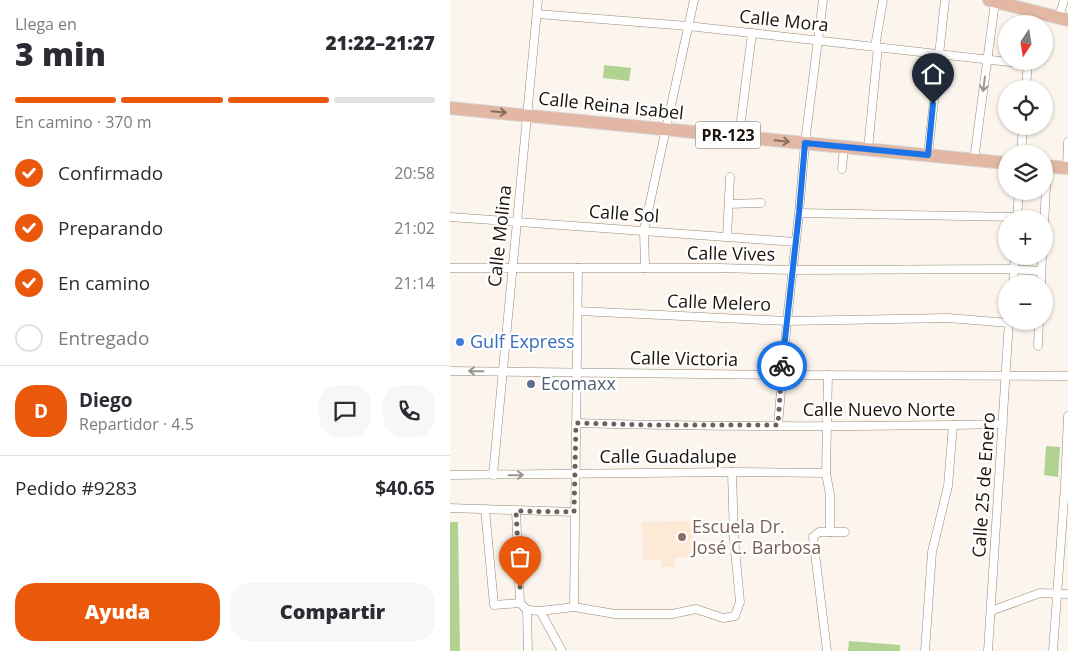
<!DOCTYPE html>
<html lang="es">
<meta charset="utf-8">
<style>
:root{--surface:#fff;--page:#f7f7f7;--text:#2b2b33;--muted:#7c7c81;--line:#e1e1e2;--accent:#ea580c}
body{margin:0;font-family:"Open Sans",sans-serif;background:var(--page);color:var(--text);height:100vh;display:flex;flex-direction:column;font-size:19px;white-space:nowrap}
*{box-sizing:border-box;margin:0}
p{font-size:16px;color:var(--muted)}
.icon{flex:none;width:28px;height:28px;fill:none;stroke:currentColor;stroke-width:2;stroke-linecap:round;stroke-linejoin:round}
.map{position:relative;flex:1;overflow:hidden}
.details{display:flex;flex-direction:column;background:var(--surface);width:450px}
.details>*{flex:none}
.needle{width:32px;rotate:192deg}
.buttons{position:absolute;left:548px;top:15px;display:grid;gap:10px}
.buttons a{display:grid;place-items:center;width:55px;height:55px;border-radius:50%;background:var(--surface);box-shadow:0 1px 4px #0004;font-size:25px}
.pin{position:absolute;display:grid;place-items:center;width:42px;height:42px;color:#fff;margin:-51px -21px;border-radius:50% 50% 50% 0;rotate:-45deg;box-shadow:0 0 5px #0007}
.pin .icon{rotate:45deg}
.courier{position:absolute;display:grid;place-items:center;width:50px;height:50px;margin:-25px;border:4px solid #1a73e8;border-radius:50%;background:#fff;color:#222;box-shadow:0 1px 6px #0007}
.head em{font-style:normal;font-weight:800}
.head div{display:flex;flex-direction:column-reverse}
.head{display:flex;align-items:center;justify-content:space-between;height:85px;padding:0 15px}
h1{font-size:32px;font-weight:800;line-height:38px}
.bar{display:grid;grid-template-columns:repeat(4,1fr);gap:8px 5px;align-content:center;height:60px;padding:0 15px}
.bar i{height:6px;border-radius:4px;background:var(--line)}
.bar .on{background:var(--accent)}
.bar p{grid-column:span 4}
.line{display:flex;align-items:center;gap:12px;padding:0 15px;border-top:1px solid var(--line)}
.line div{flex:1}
.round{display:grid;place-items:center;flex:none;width:52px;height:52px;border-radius:20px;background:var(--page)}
ol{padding:0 15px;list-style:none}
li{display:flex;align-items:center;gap:15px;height:55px}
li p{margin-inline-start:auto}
li .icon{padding:5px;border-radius:50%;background:var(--accent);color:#fff;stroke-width:4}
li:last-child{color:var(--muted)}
li i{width:28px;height:28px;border:2px solid var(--line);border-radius:50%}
.button{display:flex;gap:10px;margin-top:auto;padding:10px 15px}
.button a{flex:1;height:58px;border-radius:20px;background:var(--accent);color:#fff;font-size:20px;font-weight:800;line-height:58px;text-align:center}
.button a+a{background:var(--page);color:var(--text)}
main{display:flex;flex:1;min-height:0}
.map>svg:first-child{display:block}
.built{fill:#fdead6}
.green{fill:#b2d291}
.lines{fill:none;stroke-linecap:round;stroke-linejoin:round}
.street-casing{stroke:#988876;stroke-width:9}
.primary-casing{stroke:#d6d5d3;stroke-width:14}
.street{stroke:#fff;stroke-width:8}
.primary{stroke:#e2b7a3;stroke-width:12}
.oneway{stroke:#989592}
.oneway2{stroke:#886d60}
.done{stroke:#69625b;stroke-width:5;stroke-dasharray:0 9}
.route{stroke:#1a73e8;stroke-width:6}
.shop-dot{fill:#3f7fe0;stroke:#fff;stroke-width:2}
.service-dot{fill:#5c6f8a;stroke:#fff;stroke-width:2}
.education-dot{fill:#8d6e63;stroke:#fff;stroke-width:2}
.labels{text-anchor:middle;stroke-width:4.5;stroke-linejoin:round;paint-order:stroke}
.shield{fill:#fff;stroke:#5f5a56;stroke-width:1}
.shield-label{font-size:16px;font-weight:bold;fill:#1a130d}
.street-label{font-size:18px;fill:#1a130d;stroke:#fff}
.shop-label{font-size:18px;fill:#366cbe;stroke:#fff;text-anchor:start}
.service-label{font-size:18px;fill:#4e5e75;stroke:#fff;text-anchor:start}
.education-label{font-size:18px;fill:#785e54;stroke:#fff;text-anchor:start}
</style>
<main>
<section class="details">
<div class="head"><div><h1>3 min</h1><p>Llega en</p></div><em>21:22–21:27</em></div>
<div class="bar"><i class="on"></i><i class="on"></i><i class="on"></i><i></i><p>En camino · 370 m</p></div>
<ol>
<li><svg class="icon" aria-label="check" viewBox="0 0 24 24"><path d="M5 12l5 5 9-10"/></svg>Confirmado<p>20:58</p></li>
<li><svg class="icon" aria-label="check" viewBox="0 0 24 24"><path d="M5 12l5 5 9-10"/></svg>Preparando<p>21:02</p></li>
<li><svg class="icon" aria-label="check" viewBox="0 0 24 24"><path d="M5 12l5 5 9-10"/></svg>En camino<p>21:14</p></li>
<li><i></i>Entregado</li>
</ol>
<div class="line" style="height:90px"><b class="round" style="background:var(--accent);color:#fff">D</b><div><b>Diego</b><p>Repartidor · 4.5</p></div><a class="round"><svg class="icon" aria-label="chat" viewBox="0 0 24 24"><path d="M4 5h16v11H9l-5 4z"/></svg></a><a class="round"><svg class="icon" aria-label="phone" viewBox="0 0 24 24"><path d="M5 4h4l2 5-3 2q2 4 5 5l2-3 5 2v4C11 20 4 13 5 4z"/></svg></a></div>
<div class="line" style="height:65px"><div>Pedido #9283</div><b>$40.65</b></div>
<div class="button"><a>Ayuda</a><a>Compartir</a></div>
</section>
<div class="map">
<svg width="618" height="651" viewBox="0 0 618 651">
<rect width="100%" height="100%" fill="#fcf5ed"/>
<polygon class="built" points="242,521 242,558 225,558 225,567 211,567 211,560 193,560 192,522"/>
<g class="green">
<polygon points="154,65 181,68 179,81 153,78"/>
<polygon points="596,446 610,447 608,477 594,475"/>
<polygon points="0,522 8,522 10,651 0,651"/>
<polygon points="399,641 450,645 450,651 398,651"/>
</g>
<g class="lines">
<defs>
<g id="street">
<polyline points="87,14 238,26 577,64"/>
<polyline points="609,17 614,0"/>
<polyline points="582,24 583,11"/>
<polyline points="425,47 433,0"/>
<polyline points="576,89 578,61"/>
<polyline points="289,136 302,33"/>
<polyline points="418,149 428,47"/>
<polyline points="571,154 573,126"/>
<polyline points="478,155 495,0"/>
<polyline points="524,160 545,2"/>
<polyline points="617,168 618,142"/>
<polyline points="392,169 394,147"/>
<polyline points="279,204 311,203"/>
<polyline points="349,213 567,217"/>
<polyline points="0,217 345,242"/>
<polyline points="567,219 569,191"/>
<polyline points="594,226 597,166"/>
<polyline points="277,237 280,177"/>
<polyline points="0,268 269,268 343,270 564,269 591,271"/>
<polyline points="195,268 194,230 244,0"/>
<polyline points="563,284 565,256"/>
<polyline points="591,284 592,256"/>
<polyline points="128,311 337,321 498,318 559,323"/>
<polyline points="588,346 589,321"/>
<polyline points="0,371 332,375 618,376"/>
<polyline points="378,375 376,473 380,495 380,532"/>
<path d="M126,423C268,427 411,427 553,424"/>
<polyline points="328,425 337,321 349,213 355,143 373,0"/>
<polyline points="0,475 282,472 376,473"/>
<polyline points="43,475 88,0"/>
<polyline points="0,508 124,512"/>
<polyline points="35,509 44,605 70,603"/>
<polyline points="66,511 70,603 77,610 78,651"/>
<polyline points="124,607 128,268"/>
<polyline points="77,610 90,611 124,607 165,614 222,614 246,609 273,618 285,616 290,602 284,539 282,472"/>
<polyline points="90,611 112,651"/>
<polyline points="541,611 590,593 618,594"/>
<polyline points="377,651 363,537 369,532 395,532"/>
<polyline points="475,651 482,552 498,486 503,425"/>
<polyline points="538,651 559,321"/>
<polyline points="603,651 615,485 618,416"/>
</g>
<g id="primary">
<polyline points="539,0 618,20"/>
<polyline points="0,108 556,163"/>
<polyline points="594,166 618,168"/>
</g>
</defs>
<use href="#street" class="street-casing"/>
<use href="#primary" class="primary-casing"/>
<use href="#street" class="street"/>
<use href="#primary" class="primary"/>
</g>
<defs><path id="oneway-shaft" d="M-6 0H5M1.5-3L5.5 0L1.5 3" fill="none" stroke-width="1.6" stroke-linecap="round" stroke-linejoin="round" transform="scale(1.25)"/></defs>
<g class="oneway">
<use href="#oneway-shaft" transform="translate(534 84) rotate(97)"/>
<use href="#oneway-shaft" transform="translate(26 371) rotate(-179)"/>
<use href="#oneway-shaft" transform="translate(66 475) rotate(-1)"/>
</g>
<g class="oneway2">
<use href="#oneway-shaft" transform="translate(49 112) rotate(5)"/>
<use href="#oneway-shaft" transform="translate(332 141) rotate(6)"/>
</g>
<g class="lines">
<polyline class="done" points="70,587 66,511 124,512 126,423 201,425 328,425 332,366"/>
<polyline class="route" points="332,366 349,213 355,143 478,155 483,104"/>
</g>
<circle class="shop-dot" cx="10" cy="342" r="5"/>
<circle class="service-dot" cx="81" cy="384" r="5"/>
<circle class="education-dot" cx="232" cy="537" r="5"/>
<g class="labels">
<rect class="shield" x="245.5" y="121.5" width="65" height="27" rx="4"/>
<g class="shield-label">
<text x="278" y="141">PR-123</text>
</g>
<g class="street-label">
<text transform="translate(334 21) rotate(6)" y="6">Calle Mora</text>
<text transform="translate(161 106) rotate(6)" y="6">Calle Reina Isabel</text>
<text transform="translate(174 214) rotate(4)" y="6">Calle Sol</text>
<text transform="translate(50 236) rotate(-84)" y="6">Calle Molina</text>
<text transform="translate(281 254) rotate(1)" y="6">Calle Vives</text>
<text transform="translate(269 303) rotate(2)" y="6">Calle Melero</text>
<text transform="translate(234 359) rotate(1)" y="6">Calle Victoria</text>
<text x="429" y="416">Calle Nuevo Norte</text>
<text x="218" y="463">Calle Guadalupe</text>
<text transform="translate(534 485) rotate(-86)" y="6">Calle 25 de Enero</text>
</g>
<g class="shop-label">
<text x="20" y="348">Gulf Express</text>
</g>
<g class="service-label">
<text x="91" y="390">Ecomaxx</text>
</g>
<g class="education-label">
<text x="242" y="533">Escuela Dr.<tspan x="242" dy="21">José C. Barbosa</tspan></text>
</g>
</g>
</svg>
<div class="buttons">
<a><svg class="needle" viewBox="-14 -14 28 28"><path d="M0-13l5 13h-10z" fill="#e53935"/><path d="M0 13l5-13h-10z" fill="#7c7c81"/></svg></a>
<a><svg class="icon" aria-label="locate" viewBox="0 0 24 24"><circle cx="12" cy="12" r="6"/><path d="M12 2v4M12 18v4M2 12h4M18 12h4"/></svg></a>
<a><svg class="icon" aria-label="layers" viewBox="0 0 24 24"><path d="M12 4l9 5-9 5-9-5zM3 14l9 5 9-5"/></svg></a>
<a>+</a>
<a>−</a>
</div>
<div class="pin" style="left:70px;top:587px;background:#ea580c"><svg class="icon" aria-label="bag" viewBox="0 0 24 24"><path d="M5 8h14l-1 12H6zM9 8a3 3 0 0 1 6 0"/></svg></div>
<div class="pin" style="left:483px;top:104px;background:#1f2937"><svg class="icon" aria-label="home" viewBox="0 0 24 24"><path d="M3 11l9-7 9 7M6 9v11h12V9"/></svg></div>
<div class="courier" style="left:332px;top:366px"><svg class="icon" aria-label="bike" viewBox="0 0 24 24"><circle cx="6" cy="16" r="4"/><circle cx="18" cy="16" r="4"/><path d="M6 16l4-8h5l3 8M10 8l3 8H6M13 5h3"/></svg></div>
</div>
</main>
